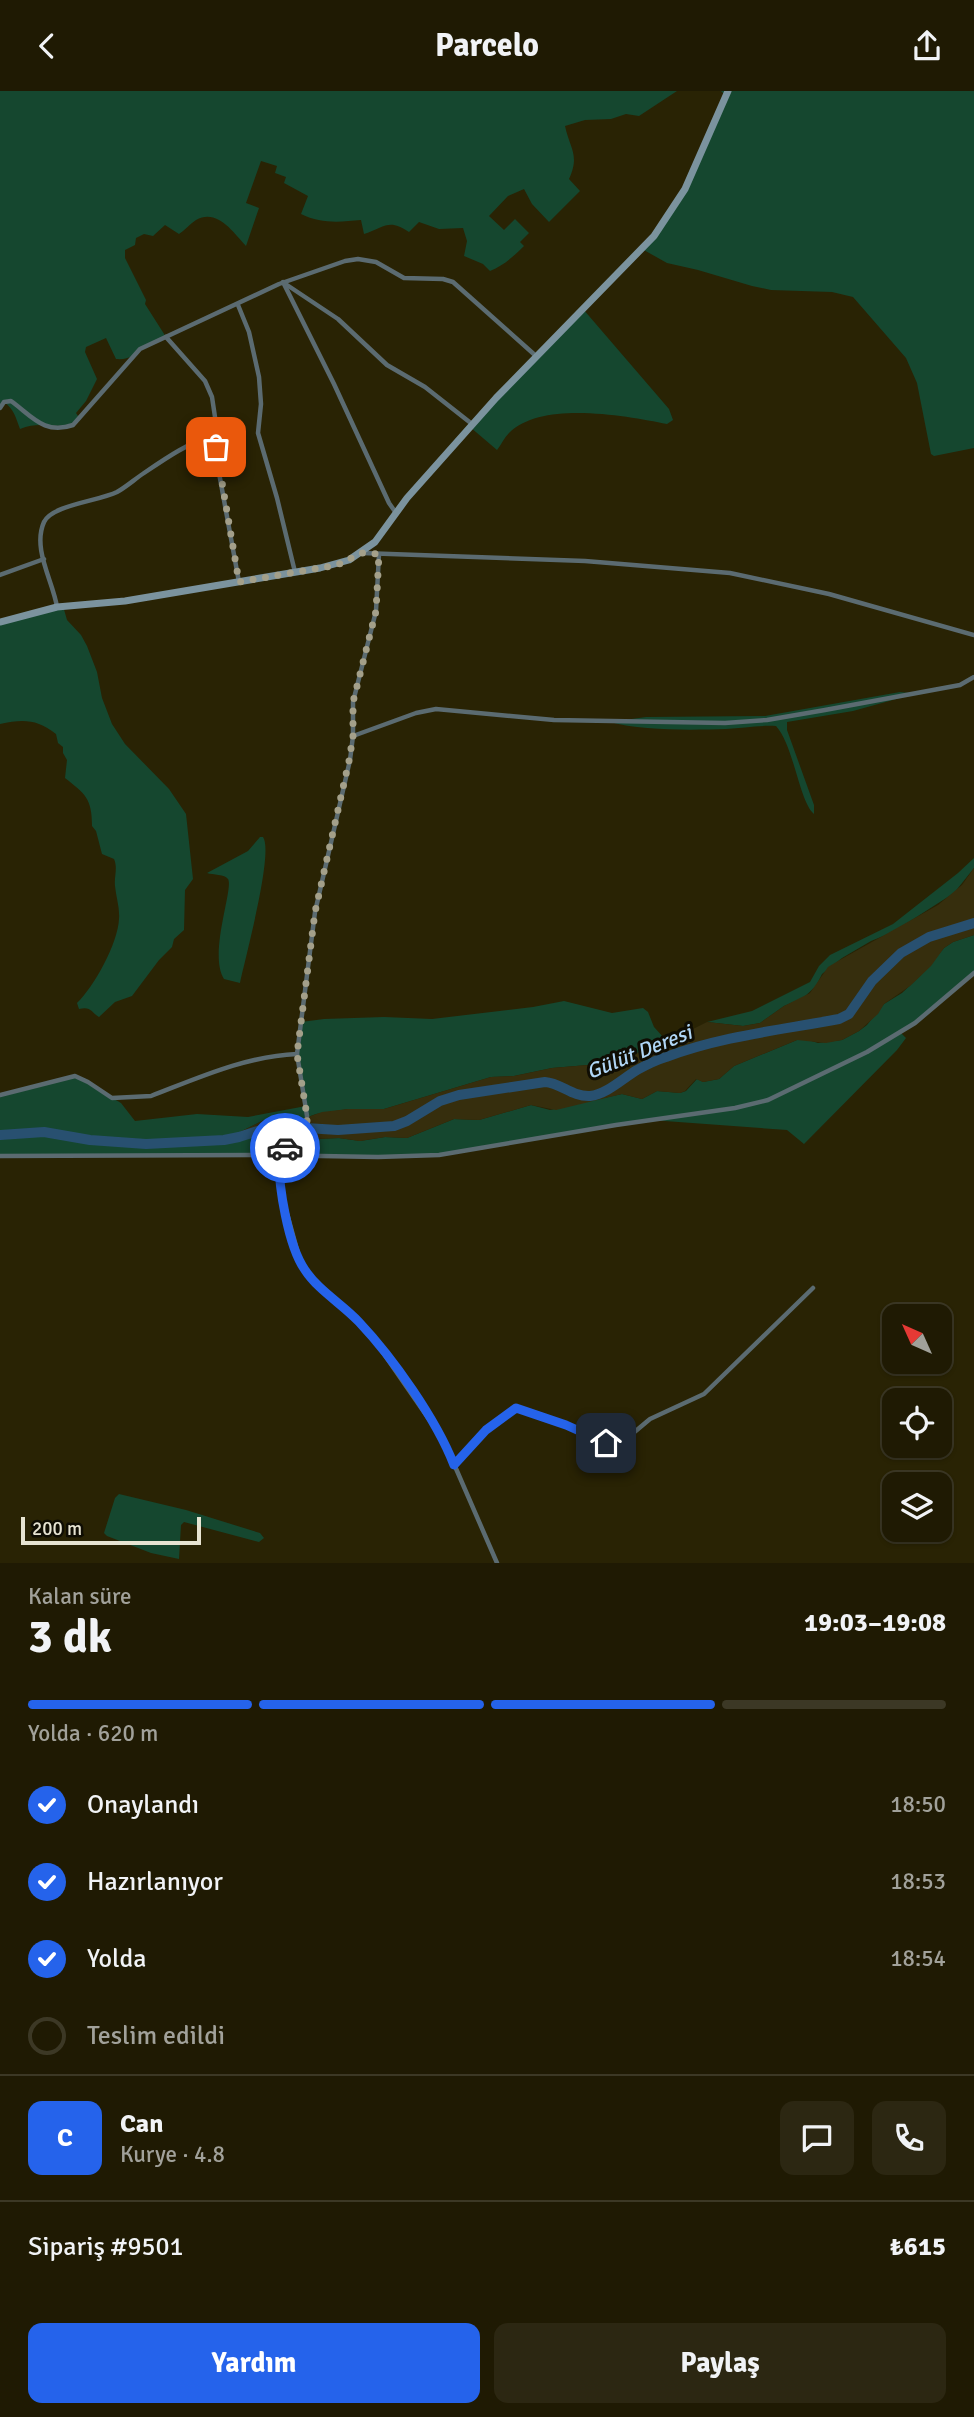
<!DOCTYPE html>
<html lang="tr">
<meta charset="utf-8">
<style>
:root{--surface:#1f1a03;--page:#2c2712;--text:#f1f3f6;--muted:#a1a19a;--line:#3c3825;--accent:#2563eb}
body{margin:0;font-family:Signika,sans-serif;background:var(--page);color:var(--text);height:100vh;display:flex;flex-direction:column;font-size:26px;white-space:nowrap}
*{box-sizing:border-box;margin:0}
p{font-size:23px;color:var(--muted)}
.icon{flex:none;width:38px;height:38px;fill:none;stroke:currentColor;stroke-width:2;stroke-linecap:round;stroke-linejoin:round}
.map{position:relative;height:1472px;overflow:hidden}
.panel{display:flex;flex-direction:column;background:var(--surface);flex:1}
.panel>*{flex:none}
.needle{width:46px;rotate:315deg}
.buttons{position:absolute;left:882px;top:1213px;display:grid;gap:14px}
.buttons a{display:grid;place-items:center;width:70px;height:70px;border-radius:14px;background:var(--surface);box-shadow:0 2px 5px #0004,0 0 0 2px var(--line);font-size:35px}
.scale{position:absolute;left:21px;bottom:18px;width:180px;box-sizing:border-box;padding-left:7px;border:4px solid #e7e4d2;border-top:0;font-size:19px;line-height:24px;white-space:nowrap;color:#e7e4d2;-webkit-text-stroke:5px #0f0d03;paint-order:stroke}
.pin{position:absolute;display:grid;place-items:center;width:60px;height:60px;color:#fff;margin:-30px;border-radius:14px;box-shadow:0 4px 10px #0006}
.courier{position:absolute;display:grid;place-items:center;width:70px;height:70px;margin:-35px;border:5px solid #2563eb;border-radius:50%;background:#fff;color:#222;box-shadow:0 2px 9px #0007}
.headline em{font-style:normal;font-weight:700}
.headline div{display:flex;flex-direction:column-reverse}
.headline{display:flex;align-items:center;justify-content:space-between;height:119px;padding:0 28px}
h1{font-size:46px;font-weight:700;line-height:52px}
.bar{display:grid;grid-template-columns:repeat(4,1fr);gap:10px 7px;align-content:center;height:84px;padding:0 28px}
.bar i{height:9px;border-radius:5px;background:var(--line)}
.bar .selected{background:var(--accent)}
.bar p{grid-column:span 4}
.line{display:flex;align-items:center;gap:18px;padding:0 28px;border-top:2px solid var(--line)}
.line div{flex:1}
.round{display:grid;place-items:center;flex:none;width:74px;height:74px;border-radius:14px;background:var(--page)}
ol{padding:0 28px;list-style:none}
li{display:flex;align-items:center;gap:21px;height:77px}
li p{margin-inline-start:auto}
li .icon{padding:7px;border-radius:50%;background:var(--accent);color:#fff;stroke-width:4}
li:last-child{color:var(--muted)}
li i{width:38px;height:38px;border:4px solid var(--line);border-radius:50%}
.primary-button{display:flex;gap:14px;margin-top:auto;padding:14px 28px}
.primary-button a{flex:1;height:80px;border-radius:14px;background:var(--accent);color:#fff;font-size:28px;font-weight:700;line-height:80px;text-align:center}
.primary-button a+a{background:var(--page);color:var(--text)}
header{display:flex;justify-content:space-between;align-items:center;height:91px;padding:0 28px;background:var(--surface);font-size:32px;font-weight:700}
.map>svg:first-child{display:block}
.green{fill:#15472f}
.sand{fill:#362e0d}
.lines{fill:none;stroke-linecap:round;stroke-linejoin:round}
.river{stroke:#285070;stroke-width:10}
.street{stroke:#5b6b71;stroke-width:4.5}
.secondary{stroke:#7b939e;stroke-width:7}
.done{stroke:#a4a08a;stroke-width:7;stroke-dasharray:0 12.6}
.route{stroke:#2563eb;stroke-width:9}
.labels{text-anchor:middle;stroke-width:6;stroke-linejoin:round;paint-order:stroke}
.water-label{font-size:21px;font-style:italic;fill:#b0d6f6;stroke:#0f0d03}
</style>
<header><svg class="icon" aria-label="back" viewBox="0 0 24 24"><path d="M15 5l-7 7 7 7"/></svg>Parcelo<svg class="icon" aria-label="share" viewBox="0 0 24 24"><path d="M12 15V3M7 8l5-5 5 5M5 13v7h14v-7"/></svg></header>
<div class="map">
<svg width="974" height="1472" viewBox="0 0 974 1472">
<rect width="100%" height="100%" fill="#292304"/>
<g class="green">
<path d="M0,0H677L639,25L626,23L611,28L585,29L565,35C570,58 580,64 569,88L580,100L549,131L532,113L524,98L508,105L489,125L504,139L515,128L529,142L520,151L524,155C513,166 504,174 490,180L483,173L464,165L467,150L463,137L439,138L419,131L409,141C389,127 385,136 364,143L361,129C340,131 321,133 301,123L308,105L284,92L286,86L275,82L277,75L261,70L246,112L259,117L246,155C233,141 217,117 196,129C190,133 185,139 179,143L165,134L153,145L144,143L136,147L135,154L125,159V167L146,209L145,213L166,246C159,249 150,252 144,257C133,264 130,269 116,268L106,247L86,256L85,261L97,288L86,310L76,322L80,328C58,342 44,328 20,338C16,327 14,318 4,311L0,317Z"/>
<polygon points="721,0 974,0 974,357 934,365 931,363 917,292 906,267 853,206 832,201 771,199 752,195 698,179 667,172 642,158 669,125 726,5"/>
<path d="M583,218L669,318L673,329L667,333C626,325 542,309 509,342C504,347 501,354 497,359L470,336Z"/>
<path d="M63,515L67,529L81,544L87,555L97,581L102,607L112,633L125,653L169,698L186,723L193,788L185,799L184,839L174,848L172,856L159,869L132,905L115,911L99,926C91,921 91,915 79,918L77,912C94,896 118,852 119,828C120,817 116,806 115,795C114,785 118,777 114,768L102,763L96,740L92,735C92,707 85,703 65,687L67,669L63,662V656L58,652L56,643C37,628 23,628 0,633V531Z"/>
<path d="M900,601L910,602L911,604L853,620L787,631V639L814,714V723C799,710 794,655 776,635C759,634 743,637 726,638C694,639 640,640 610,631L646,626L765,625Z"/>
<path d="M260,746H263C274,761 245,868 240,892L224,888C208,863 234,797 228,788C225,783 213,784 207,782L248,760Z"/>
<polygon points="974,767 974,777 954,802 893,841 871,850 842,867 822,883 816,895 803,907 784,915 760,932 743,935 707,931 752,920 810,891 819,875 830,864 893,833 958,782"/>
<polygon points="974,844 974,882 901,942 906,947 897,959 804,1053 787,1039 651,1029 439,1064 0,1065 0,1004 75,985 121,1012 135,1030 197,1023 248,1026 306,1015 297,970 301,931 324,928 384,926 432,928 533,916 564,910 612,922 643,917 648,921 654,936 664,947 674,947 653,958 588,974 552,977 514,985 491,986 384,1018 348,1018 316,1023 300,1029 264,1029 240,1041 241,1049 266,1040 315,1048 339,1047 360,1050 385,1046 407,1047 454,1028 479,1029 531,1014 550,1019 622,1003 642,1008 657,1000 680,1002 686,1000 697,988 703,991 719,988 734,975 797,949 808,949 818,952 842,949 859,940 867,934 884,913 902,902 920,885 944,857 953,851"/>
<polygon points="119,1403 186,1419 260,1442 264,1447 259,1451 184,1431 181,1434 179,1468 151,1462 107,1445 104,1442 115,1407"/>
</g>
<polygon class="sand" points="974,777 974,844 953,851 944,857 931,875 910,895 884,913 878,923 859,940 842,949 826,952 797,949 734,975 719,988 703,991 696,988 685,1000 680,1002 657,1000 642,1008 622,1003 556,1019 531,1014 479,1029 454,1028 407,1047 385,1046 360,1050 339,1047 315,1048 266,1040 241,1050 239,1048 240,1041 264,1029 300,1029 322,1021 348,1018 384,1018 491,986 514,985 552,977 588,974 653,958 707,931 743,935 760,932 784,915 810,902 828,876 838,870 938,814 962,794"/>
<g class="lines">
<path class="river" d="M0,1044L44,1041L90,1049L146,1053L224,1049L239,1046L273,1035L338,1039L394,1035L407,1030L440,1010L459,1004L545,991C561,992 572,1006 590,1005C607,1003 622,988 637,979C646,974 656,969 666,966C722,945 781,939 839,928L849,923L872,890L901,862L929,846L974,832"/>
<g class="street">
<polyline points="283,191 334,293 389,412 396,422"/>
<polyline points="284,192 338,228 387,274 425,296 472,333"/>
<polyline points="238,214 249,241 259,286 261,313 258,342 277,407 295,481"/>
<polyline points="166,246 205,290 212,306 215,326 217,371 239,491"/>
<path d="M0,317L4,311L11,310C32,325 44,344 73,334L140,258L279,193L345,170L358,168L376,171L404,187L443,188L453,191L536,265"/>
<polyline points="362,462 585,470 730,482 829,503 974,544"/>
<polyline points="379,463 376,520 353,611 353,645 350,669 315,821 297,963 307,1025 307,1043 302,1053 280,1061 280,1097 301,1173 313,1189 349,1221 377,1253 444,1350 497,1472"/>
<polyline points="0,484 44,468"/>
<path d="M57,516C53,490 32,458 44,431C52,414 99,410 117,401C126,396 135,388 144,382C166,367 189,351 215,344"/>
<polyline points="353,645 416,622 436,618 554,629 725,632 767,629 825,619 960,594 974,586"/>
<path d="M0,1004L75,985L88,991L112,1007L151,1005C198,987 246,965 297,963"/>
<polyline points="0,1065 263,1064 378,1066 439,1064 616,1034 735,1017 768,1009 867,961 915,932 974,882"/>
<polyline points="454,1374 486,1339 516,1317 566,1334 606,1352 619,1354 650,1328 704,1303 813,1197"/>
</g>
<polyline class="secondary" points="0,531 57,516 125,510 320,477 349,469 375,451 407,407 496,307 654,145 685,98 728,0"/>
</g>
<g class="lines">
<polyline class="done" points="216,356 239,491 337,474 362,462 379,463 376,520 353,611 353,645 349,670 315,821 297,963 307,1025 307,1044 302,1053 285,1057"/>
<path class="route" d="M285,1057L280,1060L279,1064C278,1094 288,1155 305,1179C318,1199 342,1213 359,1231C393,1267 436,1328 454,1374L486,1339L516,1317L566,1334L606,1352"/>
</g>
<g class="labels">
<g class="water-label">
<text transform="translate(639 961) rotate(-22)" y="7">Gülüt Deresi</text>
</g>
</g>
</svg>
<div class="buttons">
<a><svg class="needle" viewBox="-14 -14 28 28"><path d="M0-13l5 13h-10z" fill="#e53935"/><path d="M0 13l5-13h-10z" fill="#a1a19a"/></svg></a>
<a><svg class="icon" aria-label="locate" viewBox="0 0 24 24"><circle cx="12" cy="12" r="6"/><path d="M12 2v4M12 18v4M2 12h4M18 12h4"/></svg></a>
<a><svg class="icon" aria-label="layers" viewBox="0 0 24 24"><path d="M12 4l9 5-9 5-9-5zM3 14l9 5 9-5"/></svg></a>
</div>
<div class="scale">200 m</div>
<div class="pin" style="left:216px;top:356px;background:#ea580c"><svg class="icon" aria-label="bag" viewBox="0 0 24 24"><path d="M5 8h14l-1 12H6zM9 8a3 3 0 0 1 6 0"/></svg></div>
<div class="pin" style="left:606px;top:1352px;background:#1f2937"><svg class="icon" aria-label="home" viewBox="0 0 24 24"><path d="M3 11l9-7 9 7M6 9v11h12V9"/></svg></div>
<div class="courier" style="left:285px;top:1057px"><svg class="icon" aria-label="car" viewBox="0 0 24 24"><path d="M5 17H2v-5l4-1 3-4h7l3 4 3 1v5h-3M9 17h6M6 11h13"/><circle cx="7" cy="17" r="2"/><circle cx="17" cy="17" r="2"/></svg></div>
</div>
<section class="panel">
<div class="headline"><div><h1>3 dk</h1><p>Kalan süre</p></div><em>19:03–19:08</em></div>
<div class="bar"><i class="selected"></i><i class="selected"></i><i class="selected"></i><i></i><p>Yolda · 620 m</p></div>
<ol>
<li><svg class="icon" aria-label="check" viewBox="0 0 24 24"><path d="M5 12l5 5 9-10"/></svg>Onaylandı<p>18:50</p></li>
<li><svg class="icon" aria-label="check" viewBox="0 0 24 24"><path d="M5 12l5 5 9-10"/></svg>Hazırlanıyor<p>18:53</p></li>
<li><svg class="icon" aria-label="check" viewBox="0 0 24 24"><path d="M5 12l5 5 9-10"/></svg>Yolda<p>18:54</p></li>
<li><i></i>Teslim edildi</li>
</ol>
<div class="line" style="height:126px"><b class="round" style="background:var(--accent);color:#fff">C</b><div><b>Can</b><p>Kurye · 4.8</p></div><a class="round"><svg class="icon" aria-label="chat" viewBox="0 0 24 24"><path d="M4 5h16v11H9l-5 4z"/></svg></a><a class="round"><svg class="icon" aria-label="phone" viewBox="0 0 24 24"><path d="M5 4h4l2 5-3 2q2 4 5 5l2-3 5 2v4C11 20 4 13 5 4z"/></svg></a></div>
<div class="line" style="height:91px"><div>Sipariş #9501</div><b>₺615</b></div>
<div class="primary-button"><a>Yardım</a><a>Paylaş</a></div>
</section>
